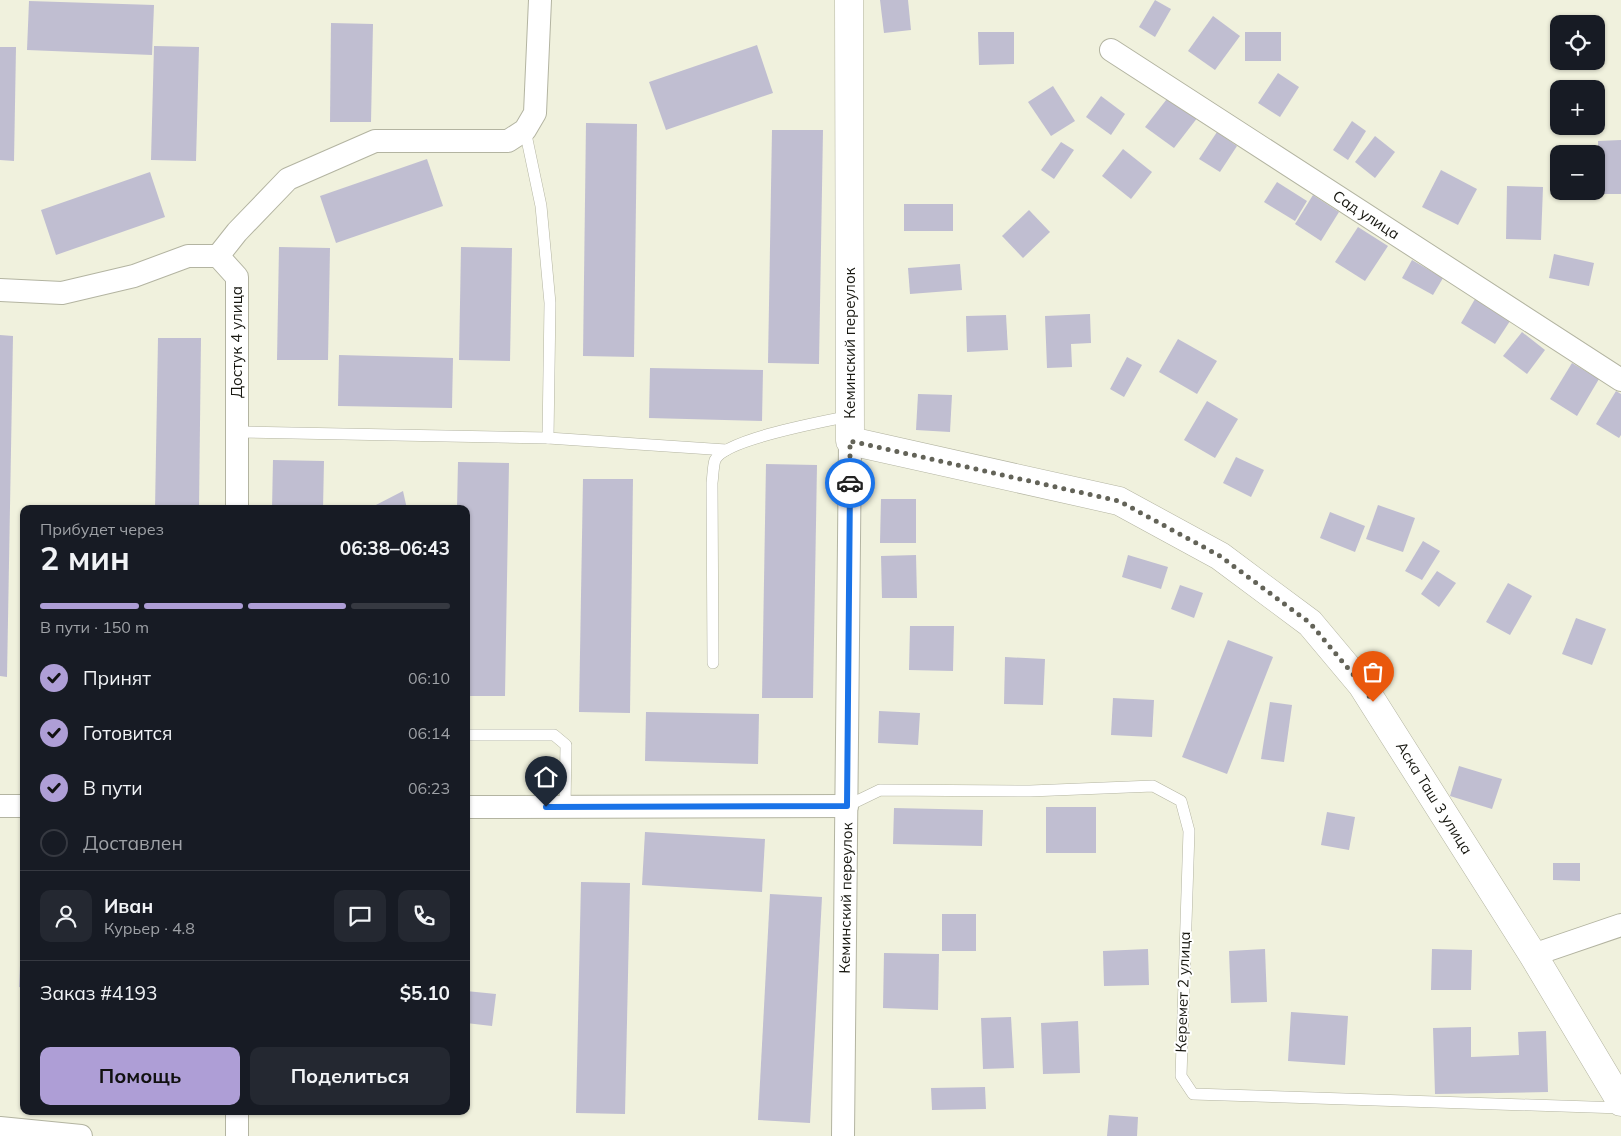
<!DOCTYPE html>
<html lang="ru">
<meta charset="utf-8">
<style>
:root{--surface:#171b24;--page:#242831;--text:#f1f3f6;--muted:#9ea1a6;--line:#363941;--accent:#ae9ed6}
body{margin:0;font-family:Mulish,sans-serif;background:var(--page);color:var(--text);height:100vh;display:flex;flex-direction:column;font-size:19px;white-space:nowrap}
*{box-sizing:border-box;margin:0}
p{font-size:16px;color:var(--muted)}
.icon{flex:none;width:28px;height:28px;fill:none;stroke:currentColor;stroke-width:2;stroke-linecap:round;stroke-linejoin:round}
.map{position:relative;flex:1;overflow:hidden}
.details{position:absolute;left:20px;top:505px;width:450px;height:610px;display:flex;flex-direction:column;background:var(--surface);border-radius:10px;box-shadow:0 1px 4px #0004}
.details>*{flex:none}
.tools{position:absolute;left:1550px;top:15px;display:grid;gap:10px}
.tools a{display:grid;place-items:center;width:55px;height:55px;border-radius:10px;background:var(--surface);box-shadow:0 1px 4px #0004;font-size:25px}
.pin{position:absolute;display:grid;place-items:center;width:42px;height:42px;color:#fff;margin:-51px -21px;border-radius:50% 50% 50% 0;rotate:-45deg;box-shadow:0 0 5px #0007}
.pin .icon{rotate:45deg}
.courier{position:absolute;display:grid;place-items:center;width:50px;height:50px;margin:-25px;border:4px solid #1a73e8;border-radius:50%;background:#fff;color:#222;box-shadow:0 1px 6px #0007}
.summary em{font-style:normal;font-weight:700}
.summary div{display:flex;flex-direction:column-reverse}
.summary{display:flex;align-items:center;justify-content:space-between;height:85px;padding:0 20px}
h1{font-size:32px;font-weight:700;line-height:38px}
.bar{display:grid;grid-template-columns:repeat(4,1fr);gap:8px 5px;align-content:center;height:60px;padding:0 20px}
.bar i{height:6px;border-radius:4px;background:var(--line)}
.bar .active{background:var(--accent)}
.bar p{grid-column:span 4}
.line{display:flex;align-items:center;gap:12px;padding:0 20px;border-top:1px solid var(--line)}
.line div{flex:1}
.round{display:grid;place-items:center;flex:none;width:52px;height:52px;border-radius:10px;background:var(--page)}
ol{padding:0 20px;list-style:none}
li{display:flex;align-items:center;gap:15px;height:55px}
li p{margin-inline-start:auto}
li .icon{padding:5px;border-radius:50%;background:var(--accent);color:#111;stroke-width:4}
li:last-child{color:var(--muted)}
li i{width:28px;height:28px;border:2px solid var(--line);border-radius:50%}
.action{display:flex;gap:10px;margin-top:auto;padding:10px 20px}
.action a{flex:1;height:58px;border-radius:10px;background:var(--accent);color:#111;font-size:20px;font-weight:700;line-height:58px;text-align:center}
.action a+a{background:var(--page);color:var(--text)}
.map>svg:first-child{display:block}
.building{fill:#c0bed1}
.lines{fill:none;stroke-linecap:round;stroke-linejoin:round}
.lane-casing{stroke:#b3b4a1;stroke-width:12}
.street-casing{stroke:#b3b4a1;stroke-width:24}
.secondary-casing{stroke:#b3b4a1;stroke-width:29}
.lane{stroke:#fff;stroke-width:11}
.street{stroke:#fff;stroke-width:22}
.secondary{stroke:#fff;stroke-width:28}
.done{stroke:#636358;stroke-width:5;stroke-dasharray:0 9}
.route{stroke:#1a73e8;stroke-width:6}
.labels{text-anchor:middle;stroke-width:4;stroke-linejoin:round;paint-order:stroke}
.street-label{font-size:15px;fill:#171710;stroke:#fff}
</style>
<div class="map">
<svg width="1621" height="1136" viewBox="0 0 1621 1136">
<rect width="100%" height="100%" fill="#f0f1dd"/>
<g class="building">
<polygon points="880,0 908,0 911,30 884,33"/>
<polygon points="1155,0 1171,9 1155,37 1139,27"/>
<polygon points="29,1 154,5 152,55 27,50"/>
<polygon points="1213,16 1240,36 1215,70 1188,51"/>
<polygon points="331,23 373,24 371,122 330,122"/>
<polygon points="978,32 1014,32 1014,64 979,65"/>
<rect x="1245" y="32" width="36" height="29"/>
<polygon points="757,45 773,93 666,130 649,82"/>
<polygon points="154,46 199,47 196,161 151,160"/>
<polygon points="0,47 16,47 14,161 0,160"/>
<polygon points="1278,73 1299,87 1280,117 1258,103"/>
<polygon points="1053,86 1075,121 1051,136 1028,102"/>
<polygon points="1170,95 1198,117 1174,148 1145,127"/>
<polygon points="1101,96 1125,114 1111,135 1086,117"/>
<polygon points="1352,121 1366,131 1348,160 1333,150"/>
<polygon points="586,123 637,124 634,357 583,356"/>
<polygon points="772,130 823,130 819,364 768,363"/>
<polygon points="1217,132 1237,146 1220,172 1199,159"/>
<polygon points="1375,136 1395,152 1375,178 1355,162"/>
<polygon points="1621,140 1621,194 1599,194 1598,141"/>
<polygon points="1061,142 1074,150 1054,179 1041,170"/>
<polygon points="1123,149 1152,172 1131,199 1102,176"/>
<polygon points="427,159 443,206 336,243 320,196"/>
<polygon points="1441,170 1477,189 1458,225 1422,207"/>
<polygon points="150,172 165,217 56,255 41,210"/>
<polygon points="1277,182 1307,201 1295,221 1264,202"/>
<polygon points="1507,186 1543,187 1541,240 1506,239"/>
<polygon points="1313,195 1339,212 1321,241 1295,224"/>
<rect x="904" y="204" width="49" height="27"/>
<polygon points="1029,210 1050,232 1023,258 1002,236"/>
<polygon points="1358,227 1388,246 1365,281 1335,262"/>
<polygon points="279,247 330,248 328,360 277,360"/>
<polygon points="461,247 512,248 510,361 459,360"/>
<polygon points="1554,254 1594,263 1589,286 1549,278"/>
<polygon points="1412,260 1443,278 1433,295 1402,278"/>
<polygon points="960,264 962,290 910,294 908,268"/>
<polygon points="1475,299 1510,321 1495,344 1461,323"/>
<polygon points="1090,314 1091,343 1071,344 1072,367 1047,368 1045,316"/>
<polygon points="1006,315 1008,350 967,352 966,316"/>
<polygon points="1522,332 1545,350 1527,374 1503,356"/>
<polygon points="0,335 13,336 7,677 0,676"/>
<polygon points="158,338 201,338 199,509 155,509"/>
<polygon points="1178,339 1217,361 1197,394 1159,372"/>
<polygon points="339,355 453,358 452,408 338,406"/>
<polygon points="1127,357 1142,365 1124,397 1110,389"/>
<polygon points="1572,363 1599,379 1577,416 1550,399"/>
<polygon points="650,368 763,370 762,421 649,418"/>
<polygon points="1616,391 1621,394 1621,435 1619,438 1596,424"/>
<polygon points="918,394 952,395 950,432 916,430"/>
<polygon points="1207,401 1238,419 1215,458 1184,440"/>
<polygon points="1236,457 1264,470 1251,497 1223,483"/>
<polygon points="273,460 324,461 323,509 272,509"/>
<polygon points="458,462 509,463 505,696 466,696 466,509 457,509"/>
<polygon points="766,464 817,465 813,698 762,698"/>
<polygon points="583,479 633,479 630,713 579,712"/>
<polygon points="403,491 407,509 372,509 372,507"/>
<polygon points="881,499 916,499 916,543 880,543"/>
<polygon points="1378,505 1415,518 1403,552 1366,539"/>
<polygon points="1330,512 1365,526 1355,552 1320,538"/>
<polygon points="1423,541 1440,551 1422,580 1405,571"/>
<polygon points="916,555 917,598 882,598 881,556"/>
<polygon points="1128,555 1168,567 1161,589 1122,577"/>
<polygon points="1437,571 1456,583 1439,607 1421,594"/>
<polygon points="1508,583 1532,596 1510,635 1486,622"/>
<polygon points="1180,585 1203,593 1194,618 1171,609"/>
<polygon points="1576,618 1606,629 1592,665 1562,654"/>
<polygon points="910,626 954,626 953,671 909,670"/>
<polygon points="1228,640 1273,657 1227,774 1182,757"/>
<polygon points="1005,657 1045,659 1043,705 1004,704"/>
<polygon points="1113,698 1154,700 1152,737 1111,735"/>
<polygon points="1270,702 1292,705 1284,762 1261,759"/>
<polygon points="879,711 920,713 918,745 878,743"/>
<polygon points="646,712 759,714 758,764 645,761"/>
<polygon points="1459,766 1502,779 1492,809 1450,796"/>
<rect x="1046" y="807" width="50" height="46"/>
<polygon points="894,808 983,810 982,846 893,844"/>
<polygon points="1327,812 1355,817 1349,850 1321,845"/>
<polygon points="645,832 765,839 762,892 642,885"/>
<polygon points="1553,863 1580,863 1580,881 1553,880"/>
<polygon points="581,882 630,883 625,1114 576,1113"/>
<polygon points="770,894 822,897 810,1123 758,1120"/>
<rect x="942" y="914" width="34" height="37"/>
<polygon points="21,945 24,945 24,988 19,987"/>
<polygon points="1148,949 1149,985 1104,986 1103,951"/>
<polygon points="1265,949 1267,1002 1231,1003 1229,951"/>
<polygon points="1432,949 1472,950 1471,990 1431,990"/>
<polygon points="884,953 939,954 938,1010 883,1008"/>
<polygon points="466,991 496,994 492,1026 466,1023"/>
<polygon points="1291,1012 1348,1016 1345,1065 1288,1061"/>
<polygon points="1011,1017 1014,1068 983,1069 981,1018"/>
<polygon points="1078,1021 1080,1073 1043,1074 1041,1023"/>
<polygon points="1471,1027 1471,1057 1519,1055 1518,1032 1546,1031 1548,1092 1435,1094 1433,1028"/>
<polygon points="985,1087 986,1109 932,1110 931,1088"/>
<polygon points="1109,1115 1138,1117 1137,1136 1107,1136"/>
</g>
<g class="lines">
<defs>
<g id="lane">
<polyline points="525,130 541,206 550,303 548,438 726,450"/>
<polyline points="237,432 548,438"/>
<path d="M713,663L712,483C713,476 713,466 715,460C725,439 826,421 850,416"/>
<polyline points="466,735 554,735 566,745 565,807"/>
<polyline points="847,806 880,790 1030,791 1153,786 1181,801 1189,831 1181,1076 1193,1094 1621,1108"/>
</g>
<g id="street">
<polyline points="1111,50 1621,380"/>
<polyline points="218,256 237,232 288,179 375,141 508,141 525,130 535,113 540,0"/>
<polyline points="0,290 62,293 134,276 188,256 218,256 237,277 237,509"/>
<polyline points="0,806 24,806"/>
<polyline points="466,807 847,806"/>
<polyline points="1533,955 1621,925"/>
<polyline points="237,1111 237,1136"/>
<polyline points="0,1128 81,1136"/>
<polyline points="843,1136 850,441"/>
</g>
<polyline id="secondary" points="849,0 850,441 1119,501 1220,556 1310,623 1362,685 1533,955 1621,1102"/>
</defs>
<use href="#lane" class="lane-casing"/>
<use href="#street" class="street-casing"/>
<use href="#secondary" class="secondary-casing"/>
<use href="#lane" class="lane"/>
<use href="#street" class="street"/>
<use href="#secondary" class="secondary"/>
</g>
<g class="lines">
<polyline class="done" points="850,483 850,441 1119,501 1220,556 1310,623 1362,685 1373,702"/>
<polyline class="route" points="546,807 847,806 850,483"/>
</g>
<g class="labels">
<g class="street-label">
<text transform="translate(1366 215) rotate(33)" y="5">Сад улица</text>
<text transform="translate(237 342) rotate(-90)" y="5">Достук 4 улица</text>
<text transform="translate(850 343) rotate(-90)" y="5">Кеминский переулок</text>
<text transform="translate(1434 798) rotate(58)" y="5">Аска Таш 3 улица</text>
<text transform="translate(846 898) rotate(-89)" y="5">Кеминский переулок</text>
<text transform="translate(1183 992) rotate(-88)" y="5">Керемет 2 улица</text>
</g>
</g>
</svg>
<div class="tools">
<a><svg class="icon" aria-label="locate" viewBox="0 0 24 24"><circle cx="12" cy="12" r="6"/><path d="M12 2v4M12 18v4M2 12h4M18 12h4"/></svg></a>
<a>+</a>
<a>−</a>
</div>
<div class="pin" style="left:1373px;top:702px;background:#ea580c"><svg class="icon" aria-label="bag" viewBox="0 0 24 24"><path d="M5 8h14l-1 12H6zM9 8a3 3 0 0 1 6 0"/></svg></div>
<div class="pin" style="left:546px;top:807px;background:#1f2937"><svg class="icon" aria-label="home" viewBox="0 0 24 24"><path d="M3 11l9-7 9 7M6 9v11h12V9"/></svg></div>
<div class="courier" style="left:850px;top:483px"><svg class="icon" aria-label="car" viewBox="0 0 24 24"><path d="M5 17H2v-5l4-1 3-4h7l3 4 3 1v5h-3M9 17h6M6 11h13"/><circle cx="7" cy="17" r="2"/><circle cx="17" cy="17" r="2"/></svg></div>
<section class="details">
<div class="summary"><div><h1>2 мин</h1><p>Прибудет через</p></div><em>06:38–06:43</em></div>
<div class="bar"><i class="active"></i><i class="active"></i><i class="active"></i><i></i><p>В пути · 150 m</p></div>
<ol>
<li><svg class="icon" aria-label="check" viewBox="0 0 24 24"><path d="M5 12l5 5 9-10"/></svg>Принят<p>06:10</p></li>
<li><svg class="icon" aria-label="check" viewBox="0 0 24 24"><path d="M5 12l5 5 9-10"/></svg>Готовится<p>06:14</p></li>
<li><svg class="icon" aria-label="check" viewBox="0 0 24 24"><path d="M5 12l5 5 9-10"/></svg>В пути<p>06:23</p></li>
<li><i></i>Доставлен</li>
</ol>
<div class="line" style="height:90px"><a class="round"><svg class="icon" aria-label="person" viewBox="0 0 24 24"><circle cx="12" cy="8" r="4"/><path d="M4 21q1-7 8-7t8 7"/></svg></a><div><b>Иван</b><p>Курьер · 4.8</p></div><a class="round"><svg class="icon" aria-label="chat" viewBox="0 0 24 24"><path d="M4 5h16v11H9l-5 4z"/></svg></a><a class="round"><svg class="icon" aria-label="phone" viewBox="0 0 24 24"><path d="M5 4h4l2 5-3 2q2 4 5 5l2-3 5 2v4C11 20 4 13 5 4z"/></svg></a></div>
<div class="line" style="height:65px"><div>Заказ #4193</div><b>$5.10</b></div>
<div class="action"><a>Помощь</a><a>Поделиться</a></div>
</section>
</div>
